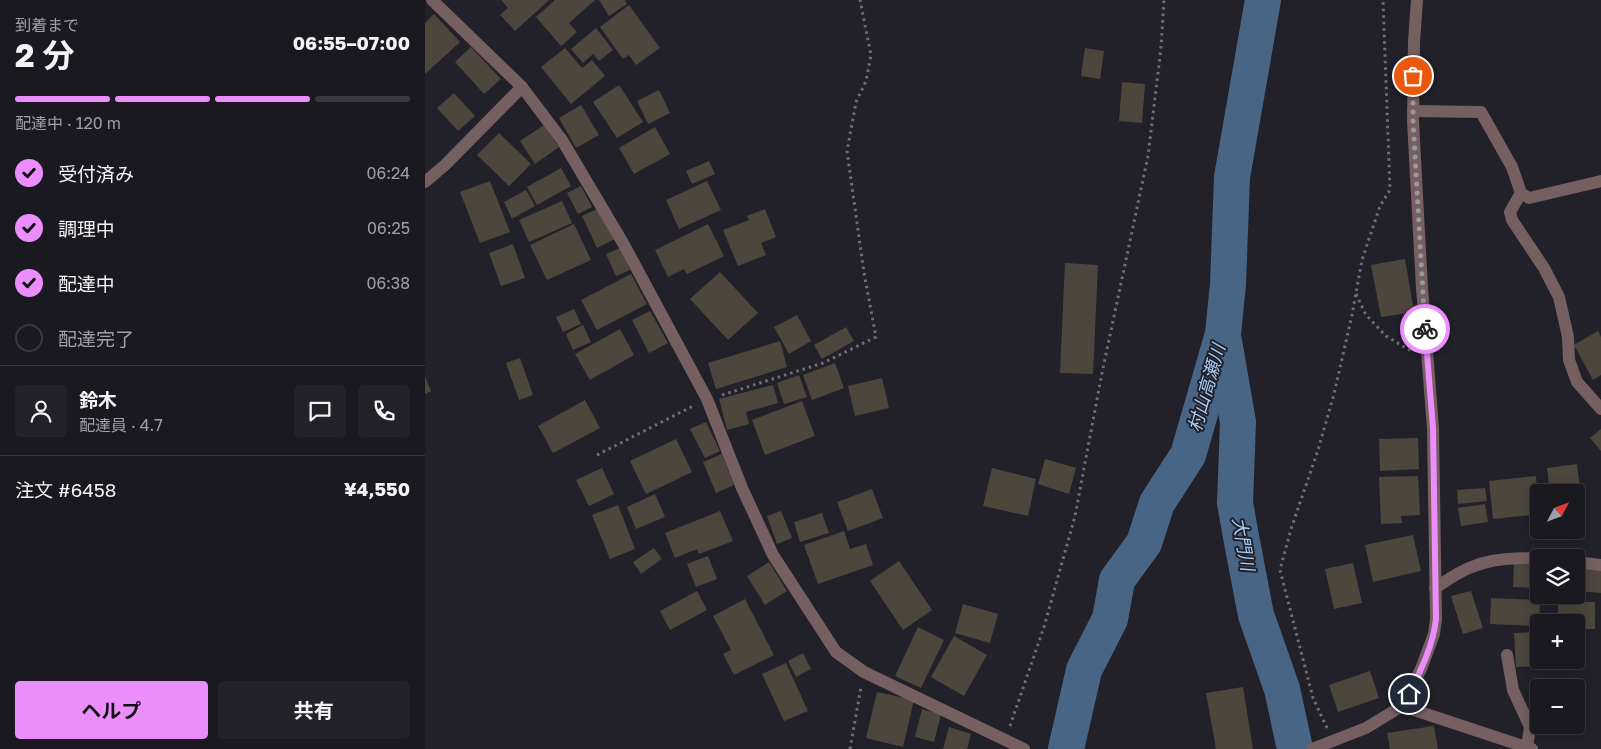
<!DOCTYPE html>
<html lang="ja">
<meta charset="utf-8">
<style>
:root{--surface:#1a1920;--page:#232229;--text:#f1f3f6;--muted:#9fa0a5;--line:#38383e;--accent:#eb8dfc}
body{margin:0;font-family:"Golos Text","Noto Sans JP",sans-serif;background:var(--page);color:var(--text);height:100vh;display:flex;flex-direction:column;font-size:19px;white-space:nowrap}
*{box-sizing:border-box;margin:0}
p{font-size:16px;color:var(--muted)}
.icon{flex:none;width:28px;height:28px;fill:none;stroke:currentColor;stroke-width:2;stroke-linecap:round;stroke-linejoin:round}
.map{position:relative;flex:1;overflow:hidden}
.drawer{display:flex;flex-direction:column;background:var(--surface);width:425px}
.drawer>*{flex:none}
.needle{width:32px;rotate:49deg}
.tools{position:absolute;left:1105px;top:484px;display:grid;gap:10px}
.tools a{display:grid;place-items:center;width:55px;height:55px;border-radius:5px;background:var(--surface);box-shadow:0 2px 12px #0003,0 0 0 1px var(--line);font-size:25px}
.pin{position:absolute;display:grid;place-items:center;width:42px;height:42px;color:#fff;margin:-21px;border:2px solid #fff;border-radius:50%;box-shadow:0 1px 5px #0007}
.courier{position:absolute;display:grid;place-items:center;width:50px;height:50px;margin:-25px;border:4px solid #eb8dfc;border-radius:50%;background:#fff;color:#222;box-shadow:0 1px 6px #0007}
.head em{font-style:normal;font-weight:700}
.head div{display:flex;flex-direction:column-reverse}
.head{display:flex;align-items:center;justify-content:space-between;height:85px;padding:0 15px}
h1{font-size:32px;font-weight:700;line-height:38px}
.bar{display:grid;grid-template-columns:repeat(4,1fr);gap:8px 5px;align-content:center;height:60px;padding:0 15px}
.bar i{height:6px;border-radius:4px;background:var(--line)}
.bar .current{background:var(--accent)}
.bar p{grid-column:span 4}
.line{display:flex;align-items:center;gap:12px;padding:0 15px;border-top:1px solid var(--line)}
.line div{flex:1}
.round{display:grid;place-items:center;flex:none;width:52px;height:52px;border-radius:5px;background:var(--page)}
ol{padding:0 15px;list-style:none}
li{display:flex;align-items:center;gap:15px;height:55px}
li p{margin-inline-start:auto}
li .icon{padding:5px;border-radius:50%;background:var(--accent);color:#111;stroke-width:4}
li:last-child{color:var(--muted)}
li i{width:28px;height:28px;border:2px solid var(--line);border-radius:50%}
.primary-button{display:flex;gap:10px;margin-top:auto;padding:10px 15px}
.primary-button a{flex:1;height:58px;border-radius:5px;background:var(--accent);color:#111;font-size:20px;font-weight:700;line-height:58px;text-align:center}
.primary-button a+a{background:var(--page);color:var(--text)}
main{display:flex;flex:1;min-height:0}
.map>svg:first-child{display:block}
.lines{fill:none;stroke-linecap:round;stroke-linejoin:round}
.river{stroke:#486586;stroke-width:36}
.building{fill:#4d463d}
.path{stroke:#706f77;stroke-width:3;stroke-dasharray:2.5 4;stroke-linecap:butt}
.minor{stroke:#755f61;stroke-width:12}
.done{stroke:#9a99a0;stroke-width:5;stroke-dasharray:0 9}
.route{stroke:#eb8dfc;stroke-width:6}
.labels{text-anchor:middle;stroke-width:4;stroke-linejoin:round;paint-order:stroke}
.water-label{font-size:18px;font-style:italic;fill:#a7cef9;stroke:#22212a}
</style>
<main>
<section class="drawer">
<div class="head"><div><h1>2 分</h1><p>到着まで</p></div><em>06:55–07:00</em></div>
<div class="bar"><i class="current"></i><i class="current"></i><i class="current"></i><i></i><p>配達中 · 120 m</p></div>
<ol>
<li><svg class="icon" aria-label="check" viewBox="0 0 24 24"><path d="M5 12l5 5 9-10"/></svg>受付済み<p>06:24</p></li>
<li><svg class="icon" aria-label="check" viewBox="0 0 24 24"><path d="M5 12l5 5 9-10"/></svg>調理中<p>06:25</p></li>
<li><svg class="icon" aria-label="check" viewBox="0 0 24 24"><path d="M5 12l5 5 9-10"/></svg>配達中<p>06:38</p></li>
<li><i></i>配達完了</li>
</ol>
<div class="line" style="height:90px"><a class="round"><svg class="icon" aria-label="person" viewBox="0 0 24 24"><circle cx="12" cy="8" r="4"/><path d="M4 21q1-7 8-7t8 7"/></svg></a><div><b>鈴木</b><p>配達員 · 4.7</p></div><a class="round"><svg class="icon" aria-label="chat" viewBox="0 0 24 24"><path d="M4 5h16v11H9l-5 4z"/></svg></a><a class="round"><svg class="icon" aria-label="phone" viewBox="0 0 24 24"><path d="M5 4h4l2 5-3 2q2 4 5 5l2-3 5 2v4C11 20 4 13 5 4z"/></svg></a></div>
<div class="line" style="height:65px"><div>注文 #6458</div><b>¥4,550</b></div>
<div class="primary-button"><a>ヘルプ</a><a>共有</a></div>
</section>
<div class="map">
<svg width="1176" height="749" viewBox="0 0 1176 749">
<rect width="100%" height="100%" fill="#22212a"/>
<g class="lines">
<g class="river">
<polyline points="799,341 813,422 810,503 817,542 831,615 857,689 870,749"/>
<polyline points="641,749 659,670 685,619 692,580 719,543 732,503 763,455 798,334 803,284 807,177 838,0"/>
</g>
</g>
<g class="building">
<polygon points="76,0 124,0 90,31 75,15 83,8"/>
<polygon points="130,0 170,0 144,23 152,32 136,46 111,17"/>
<polygon points="174,0 200,0 202,4 184,16"/>
<polygon points="204,5 235,48 211,65 204,55 198,59 175,27"/>
<polygon points="9,14 35,42 0,74 0,23"/>
<polygon points="171,28 188,50 174,61 168,54 158,63 146,49"/>
<polygon points="46,47 76,79 59,94 30,62"/>
<polygon points="140,48 157,68 167,60 180,76 146,104 116,67"/>
<polygon points="660,48 679,51 675,79 656,76"/>
<polygon points="697,82 720,84 717,123 694,121"/>
<polygon points="194,85 218,122 192,138 168,102"/>
<polygon points="234,90 245,113 223,124 212,101"/>
<polygon points="29,93 50,116 33,131 12,108"/>
<polygon points="156,105 174,135 151,148 134,118"/>
<polygon points="119,125 134,147 110,164 95,141"/>
<polygon points="230,127 245,154 209,174 194,148"/>
<polygon points="74,133 106,164 84,186 52,155"/>
<polygon points="284,161 290,174 267,184 261,171"/>
<polygon points="136,168 146,186 112,205 102,187"/>
<polygon points="65,181 85,232 55,243 35,192"/>
<polygon points="282,181 296,210 254,229 241,200"/>
<polygon points="156,186 167,207 153,214 142,193"/>
<polygon points="101,190 110,206 87,219 79,202"/>
<polygon points="137,201 147,223 104,242 94,220"/>
<polygon points="174,208 190,239 172,248 157,216"/>
<polygon points="340,209 351,237 336,243 341,255 313,266 298,230 324,220 322,216"/>
<polygon points="149,224 166,260 122,280 105,245"/>
<polygon points="283,224 299,256 262,274 259,269 243,277 230,250"/>
<polygon points="88,244 100,278 76,286 64,253"/>
<polygon points="195,248 205,270 191,276 181,254"/>
<polygon points="980,259 989,312 956,317 946,265"/>
<polygon points="640,263 673,265 668,374 635,373"/>
<polygon points="295,272 333,313 303,340 265,299"/>
<polygon points="206,274 222,304 172,330 156,300"/>
<polygon points="149,309 156,324 138,332 131,317"/>
<polygon points="225,311 243,343 224,353 207,320"/>
<polygon points="372,315 386,341 364,354 349,327"/>
<polygon points="158,325 166,342 148,350 141,334"/>
<polygon points="421,327 429,341 397,359 389,345"/>
<polygon points="195,329 209,355 165,380 150,354"/>
<polygon points="1173,331 1176,337 1176,375 1168,380 1149,345"/>
<polygon points="355,341 362,367 291,389 283,363"/>
<polygon points="95,358 108,395 94,400 81,363"/>
<polygon points="410,363 419,388 387,400 378,375"/>
<polygon points="374,375 382,397 359,404 352,383"/>
<polygon points="0,376 6,391 0,394"/>
<polygon points="457,378 464,408 430,416 423,386"/>
<polygon points="348,385 353,403 321,412 324,424 302,430 294,399"/>
<polygon points="160,400 175,428 128,453 113,426"/>
<polygon points="377,401 390,436 340,455 327,420"/>
<polygon points="281,422 295,451 280,458 265,429"/>
<polygon points="1176,429 1176,451 1165,438"/>
<polygon points="993,438 994,469 955,471 954,439"/>
<polygon points="251,439 267,472 221,494 205,461"/>
<polygon points="297,454 309,485 291,493 278,462"/>
<polygon points="620,459 651,468 644,494 613,484"/>
<polygon points="1152,464 1157,504 1151,505 1151,492 1125,492 1122,468"/>
<polygon points="177,468 189,494 164,506 151,480"/>
<polygon points="567,468 611,479 603,516 558,506"/>
<polygon points="993,476 995,515 976,516 977,523 956,524 954,477"/>
<polygon points="1111,476 1114,514 1068,519 1064,481"/>
<polygon points="1060,488 1062,501 1033,504 1032,490"/>
<polygon points="447,489 458,518 423,531 412,502"/>
<polygon points="230,494 240,517 211,529 202,507"/>
<polygon points="1060,504 1063,522 1036,526 1033,508"/>
<polygon points="193,505 210,549 185,559 167,515"/>
<polygon points="295,511 308,541 274,554 272,549 250,558 240,533"/>
<polygon points="356,511 367,538 352,544 342,516"/>
<polygon points="397,513 404,533 375,542 369,522"/>
<polygon points="419,531 425,549 441,544 448,565 393,584 379,545"/>
<polygon points="988,535 996,571 948,582 940,545"/>
<polygon points="229,548 237,559 216,574 208,562"/>
<polygon points="283,556 292,579 271,587 262,564"/>
<polygon points="474,561 507,610 478,630 445,581"/>
<polygon points="344,562 362,591 340,605 322,576"/>
<polygon points="928,563 937,603 909,609 900,569"/>
<polygon points="1089,564 1114,565 1114,588 1088,587"/>
<polygon points="1151,566 1176,568 1176,593 1151,591"/>
<polygon points="272,591 282,610 245,630 235,611"/>
<polygon points="1046,591 1058,628 1038,634 1026,596"/>
<polygon points="1066,598 1115,600 1114,626 1065,624"/>
<polygon points="320,599 349,655 309,675 298,654 306,650 288,616"/>
<polygon points="1133,602 1170,602 1170,629 1151,629 1151,622 1133,622"/>
<polygon points="538,604 573,614 565,643 530,633"/>
<polygon points="493,627 519,640 496,688 470,676"/>
<polygon points="1114,632 1114,660 1115,660 1116,666 1091,667 1089,633"/>
<polygon points="529,636 562,655 539,696 506,677"/>
<polygon points="378,653 386,669 371,677 363,661"/>
<polygon points="361,663 383,711 359,721 337,674"/>
<polygon points="945,671 954,698 913,712 904,685"/>
<polygon points="818,687 828,749 791,749 781,693"/>
<polygon points="452,692 489,700 478,747 441,738"/>
<polygon points="497,709 516,714 509,742 490,737"/>
<polygon points="1009,726 1013,749 965,749 962,733"/>
<polygon points="524,727 546,734 542,749 518,749"/>
</g>
<g class="lines">
<g class="path">
<polyline points="931,294 941,315 961,336 986,351"/>
<polyline points="297,395 398,363 451,337 439,273 422,151 431,102 441,81 446,55 435,0"/>
<polyline points="172,455 268,406"/>
<polyline points="585,726 619,627 650,516 677,373 723,156 736,48 739,0"/>
<polyline points="902,728 888,698 855,570 866,529 893,450 909,394 927,315 937,260 955,206 965,190 958,0"/>
<polyline points="425,749 436,687"/>
</g>
<g class="minor">
<polyline points="7,0 97,87 137,140 198,243 282,399 317,488 348,555 411,652 439,672 599,749"/>
<polyline points="988,111 1056,112 1087,167 1096,193 1104,198 1176,181"/>
<polyline points="0,182 20,165 97,87"/>
<polyline points="1096,193 1085,212 1087,220 1119,268 1134,297 1143,337 1144,360 1152,382 1176,409"/>
<polyline points="1151,562 1176,565"/>
<path d="M1010,588C1021,581 1032,573 1044,568C1067,558 1090,557 1114,559"/>
<polyline points="1082,655 1088,690 1105,727 1102,747"/>
<polyline points="977,706 1107,749"/>
<polyline points="887,749 941,728 977,706 996,669 1009,634 1011,619 1008,428 997,288 988,121 989,42 992,0"/>
</g>
</g>
<g class="lines">
<polyline class="done" points="988,76 988,121 1000,329"/>
<path class="route" d="M984,694C996,670 1008,646 1011,619L1008,428L1000,329"/>
</g>
<g class="labels">
<g class="water-label">
<text transform="translate(782 388) rotate(-74)" y="6">村山高瀬川</text>
<text transform="translate(818 544) rotate(80)" y="6">大門川</text>
</g>
</g>
</svg>
<div class="tools">
<a><svg class="needle" viewBox="-14 -14 28 28"><path d="M0-13l5 13h-10z" fill="#e53935"/><path d="M0 13l5-13h-10z" fill="#9fa0a5"/></svg></a>
<a><svg class="icon" aria-label="layers" viewBox="0 0 24 24"><path d="M12 4l9 5-9 5-9-5zM3 14l9 5 9-5"/></svg></a>
<a>+</a>
<a>−</a>
</div>
<div class="pin" style="left:988px;top:76px;background:#ea580c"><svg class="icon" aria-label="bag" viewBox="0 0 24 24"><path d="M5 8h14l-1 12H6zM9 8a3 3 0 0 1 6 0"/></svg></div>
<div class="pin" style="left:984px;top:694px;background:#1f2937"><svg class="icon" aria-label="home" viewBox="0 0 24 24"><path d="M3 11l9-7 9 7M6 9v11h12V9"/></svg></div>
<div class="courier" style="left:1000px;top:329px"><svg class="icon" aria-label="bike" viewBox="0 0 24 24"><circle cx="6" cy="16" r="4"/><circle cx="18" cy="16" r="4"/><path d="M6 16l4-8h5l3 8M10 8l3 8H6M13 5h3"/></svg></div>
</div>
</main>
